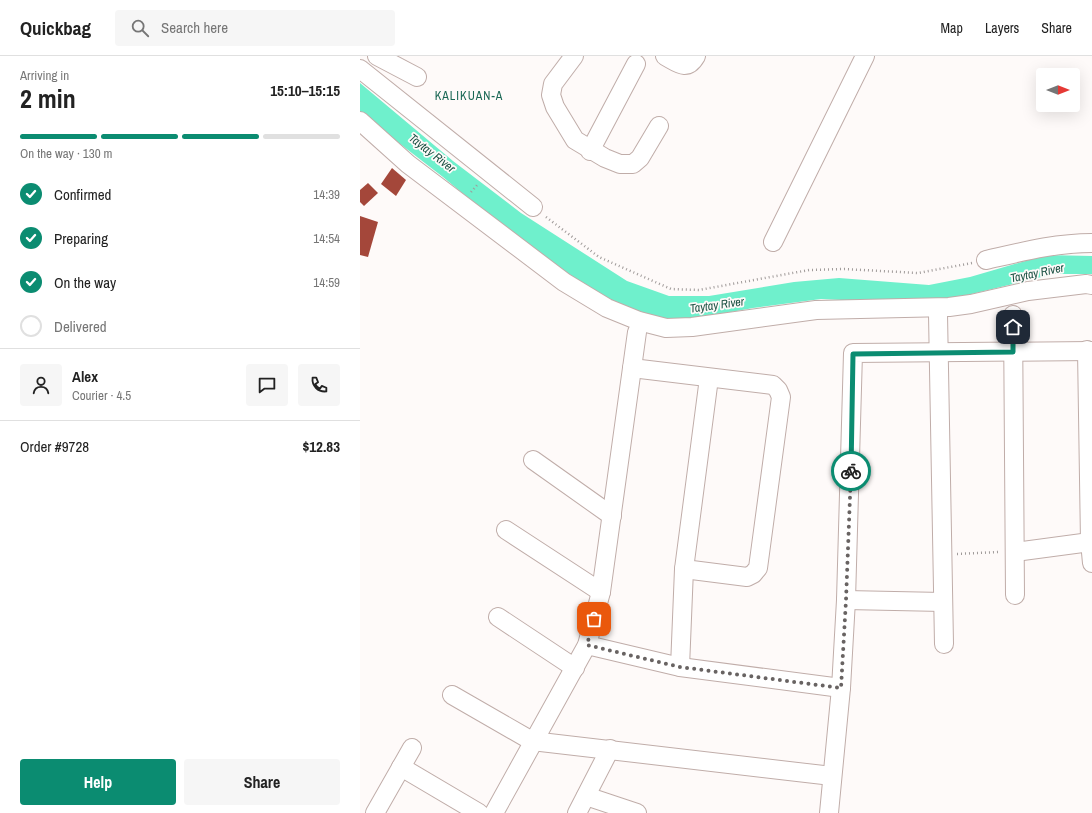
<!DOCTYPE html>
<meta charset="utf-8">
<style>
:root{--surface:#fff;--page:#f6f6f6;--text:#222;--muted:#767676;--line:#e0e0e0;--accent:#0b8c71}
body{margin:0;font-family:"Archivo Narrow",sans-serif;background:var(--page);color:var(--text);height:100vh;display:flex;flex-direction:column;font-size:15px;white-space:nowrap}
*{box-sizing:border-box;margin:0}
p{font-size:13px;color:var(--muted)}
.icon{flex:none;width:22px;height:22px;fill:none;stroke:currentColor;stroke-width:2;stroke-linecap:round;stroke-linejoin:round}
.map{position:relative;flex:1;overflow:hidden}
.sheet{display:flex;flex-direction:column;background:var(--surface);width:360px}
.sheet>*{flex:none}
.needle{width:26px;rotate:90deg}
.tools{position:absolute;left:676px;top:12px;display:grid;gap:8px}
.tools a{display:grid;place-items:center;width:44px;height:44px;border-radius:4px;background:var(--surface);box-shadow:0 4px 16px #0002;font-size:20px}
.pin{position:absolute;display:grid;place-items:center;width:34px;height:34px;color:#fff;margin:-17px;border-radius:8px;box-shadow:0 2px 6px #0006}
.courier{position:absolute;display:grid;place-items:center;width:40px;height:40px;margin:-20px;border:3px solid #0b8c71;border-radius:50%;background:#fff;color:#222;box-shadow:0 1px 5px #0007}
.overview em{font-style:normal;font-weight:700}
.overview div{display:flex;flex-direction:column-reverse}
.overview{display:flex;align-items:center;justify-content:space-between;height:68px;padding:0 20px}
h1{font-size:26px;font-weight:700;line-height:30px}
.bar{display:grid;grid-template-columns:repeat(4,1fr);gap:6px 4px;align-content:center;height:48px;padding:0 20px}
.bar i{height:5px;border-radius:3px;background:var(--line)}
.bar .active{background:var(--accent)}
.bar p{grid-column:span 4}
.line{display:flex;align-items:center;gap:10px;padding:0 20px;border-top:1px solid var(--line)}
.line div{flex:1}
.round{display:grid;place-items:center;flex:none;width:42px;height:42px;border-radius:4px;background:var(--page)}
ol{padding:0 20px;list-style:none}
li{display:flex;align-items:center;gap:12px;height:44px}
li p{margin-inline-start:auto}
li .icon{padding:4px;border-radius:50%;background:var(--accent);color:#fff;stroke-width:4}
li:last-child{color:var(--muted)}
li i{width:22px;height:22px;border:2px solid var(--line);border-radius:50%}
.button{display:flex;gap:8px;margin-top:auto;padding:8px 20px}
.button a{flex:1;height:46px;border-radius:4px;background:var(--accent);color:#fff;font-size:16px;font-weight:700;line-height:46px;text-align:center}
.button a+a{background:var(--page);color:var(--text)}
header{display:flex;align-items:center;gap:24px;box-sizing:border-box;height:56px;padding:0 20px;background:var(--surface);border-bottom:1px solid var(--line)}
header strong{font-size:19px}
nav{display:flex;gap:22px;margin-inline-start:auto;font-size:14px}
.search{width:280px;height:36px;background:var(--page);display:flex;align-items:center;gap:10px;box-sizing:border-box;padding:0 14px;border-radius:4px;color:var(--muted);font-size:15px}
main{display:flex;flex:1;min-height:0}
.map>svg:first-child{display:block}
.water{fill:#6ff0cc}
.building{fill:#a4473a}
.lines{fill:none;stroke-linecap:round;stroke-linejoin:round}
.minor-casing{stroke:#c0ada9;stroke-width:20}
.path{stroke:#9f9a99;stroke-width:2.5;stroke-dasharray:1 3;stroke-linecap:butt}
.minor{stroke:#fff;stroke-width:18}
.done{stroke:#686362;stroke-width:4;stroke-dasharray:0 7.2}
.route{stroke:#0b8c71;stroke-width:5}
.labels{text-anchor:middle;stroke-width:3.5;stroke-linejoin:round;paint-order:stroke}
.neighbourhood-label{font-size:12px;letter-spacing:1px;fill:#186653;stroke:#fefaf9}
.water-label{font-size:12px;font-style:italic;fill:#1a5042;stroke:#fefaf9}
</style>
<header>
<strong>Quickbag</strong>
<div class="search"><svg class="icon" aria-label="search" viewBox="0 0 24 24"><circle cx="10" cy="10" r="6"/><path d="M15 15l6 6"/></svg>Search here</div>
<nav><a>Map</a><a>Layers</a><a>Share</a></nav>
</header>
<main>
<section class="sheet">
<div class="overview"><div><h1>2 min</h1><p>Arriving in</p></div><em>15:10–15:15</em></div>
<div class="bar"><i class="active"></i><i class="active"></i><i class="active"></i><i></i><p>On the way · 130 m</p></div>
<ol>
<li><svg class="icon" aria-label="check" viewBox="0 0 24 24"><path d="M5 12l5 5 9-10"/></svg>Confirmed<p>14:39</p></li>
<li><svg class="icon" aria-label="check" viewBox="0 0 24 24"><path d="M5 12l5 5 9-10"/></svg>Preparing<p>14:54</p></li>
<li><svg class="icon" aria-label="check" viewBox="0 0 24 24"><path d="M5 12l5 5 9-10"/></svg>On the way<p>14:59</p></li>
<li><i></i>Delivered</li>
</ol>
<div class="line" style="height:72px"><a class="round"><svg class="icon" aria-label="person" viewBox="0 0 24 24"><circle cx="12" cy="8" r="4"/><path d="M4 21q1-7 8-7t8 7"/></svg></a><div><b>Alex</b><p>Courier · 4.5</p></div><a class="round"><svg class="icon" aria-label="chat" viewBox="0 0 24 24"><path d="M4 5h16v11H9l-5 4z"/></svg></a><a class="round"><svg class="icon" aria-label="phone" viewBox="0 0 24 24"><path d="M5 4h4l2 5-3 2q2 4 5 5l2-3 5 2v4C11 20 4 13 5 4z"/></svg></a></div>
<div class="line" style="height:52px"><div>Order #9728</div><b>$12.83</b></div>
<div class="button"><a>Help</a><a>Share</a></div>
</section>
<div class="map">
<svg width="732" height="757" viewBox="0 0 732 757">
<rect width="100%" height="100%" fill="#fefaf9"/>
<polygon class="water" points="0,27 93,105 161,157 267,225 309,240 349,240 434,226 479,222 569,229 610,221 686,199 732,200 732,218 694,218 583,245 523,246 461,243 393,252 333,263 287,262 234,238 149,176 83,121 0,57"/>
<g class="building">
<polygon points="32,112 46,124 36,140 21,128"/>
<polygon points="8,127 18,137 4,150 0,146 0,134"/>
<polygon points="0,160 18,166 8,201 0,199"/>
</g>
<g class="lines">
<defs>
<g id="minor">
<polyline points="17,0 57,21"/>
<polyline points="214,0 193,28 191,39 195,51 215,84 245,102 260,108 273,108 280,102 299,70"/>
<path d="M305,0C318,7 327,16 336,0"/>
<polyline points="0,13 173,151"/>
<polyline points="0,65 48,108 204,226 247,252 279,265 306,272 332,271 456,254 589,251 611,248 668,235 726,228 732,229"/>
<polyline points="230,95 276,8"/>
<polyline points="413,186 505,0"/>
<path d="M626,204C661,196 695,187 732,187"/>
<polyline points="578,258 584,588"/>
<polyline points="653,259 655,539"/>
<polyline points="727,294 730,486 732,507"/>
<polyline points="272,312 413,329 418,334 421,341 398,512 393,518 387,521 324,513"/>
<polyline points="173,404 252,460"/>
<polyline points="146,474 241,536"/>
<polyline points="655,496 730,486"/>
<polyline points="486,544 583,546"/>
<polyline points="138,561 215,612"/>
<polyline points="227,589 320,611 481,632"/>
<polyline points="320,611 324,513 349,322"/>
<polyline points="92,639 172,685 472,720"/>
<polyline points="41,711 119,757"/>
<polyline points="226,740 277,757"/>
<polyline points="15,757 52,692"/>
<polyline points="134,757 227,589 241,536 277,276"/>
<polyline points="217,757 250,693"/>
<polyline points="469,757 481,632 486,544 493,297 732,295"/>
</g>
</defs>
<use href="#minor" class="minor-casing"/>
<g class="path">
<polyline points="111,136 118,128"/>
<polyline points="186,161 239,201 311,233 339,234 449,214 484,213 558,217 612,207"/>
<polyline points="597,498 638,496"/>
</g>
<use href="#minor" class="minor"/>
</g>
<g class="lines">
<polyline class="done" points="234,563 227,589 320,611 481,632 486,544 491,415"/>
<polyline class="route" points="491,415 493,298 653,296 653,271"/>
</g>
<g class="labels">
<g class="neighbourhood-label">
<text x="109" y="44">KALIKUAN-A</text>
</g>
<g class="water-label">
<text transform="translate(72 97) rotate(38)" y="4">Taytay River</text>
<text transform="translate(677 217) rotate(-12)" y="4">Taytay River</text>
<text transform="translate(357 249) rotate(-8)" y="4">Taytay River</text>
</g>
</g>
</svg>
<div class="tools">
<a><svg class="needle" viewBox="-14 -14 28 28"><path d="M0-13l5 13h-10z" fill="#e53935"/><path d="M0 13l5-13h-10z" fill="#767676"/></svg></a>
</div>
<div class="pin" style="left:234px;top:563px;background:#ea580c"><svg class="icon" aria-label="bag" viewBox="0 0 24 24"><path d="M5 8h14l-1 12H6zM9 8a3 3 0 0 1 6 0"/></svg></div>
<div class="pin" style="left:653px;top:271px;background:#1f2937"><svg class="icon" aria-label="home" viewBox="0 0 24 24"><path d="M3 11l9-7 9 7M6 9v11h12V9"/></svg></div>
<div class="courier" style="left:491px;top:415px"><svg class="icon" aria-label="bike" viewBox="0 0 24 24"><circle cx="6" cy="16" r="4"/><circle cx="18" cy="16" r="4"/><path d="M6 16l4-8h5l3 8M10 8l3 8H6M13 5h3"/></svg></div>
</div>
</main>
